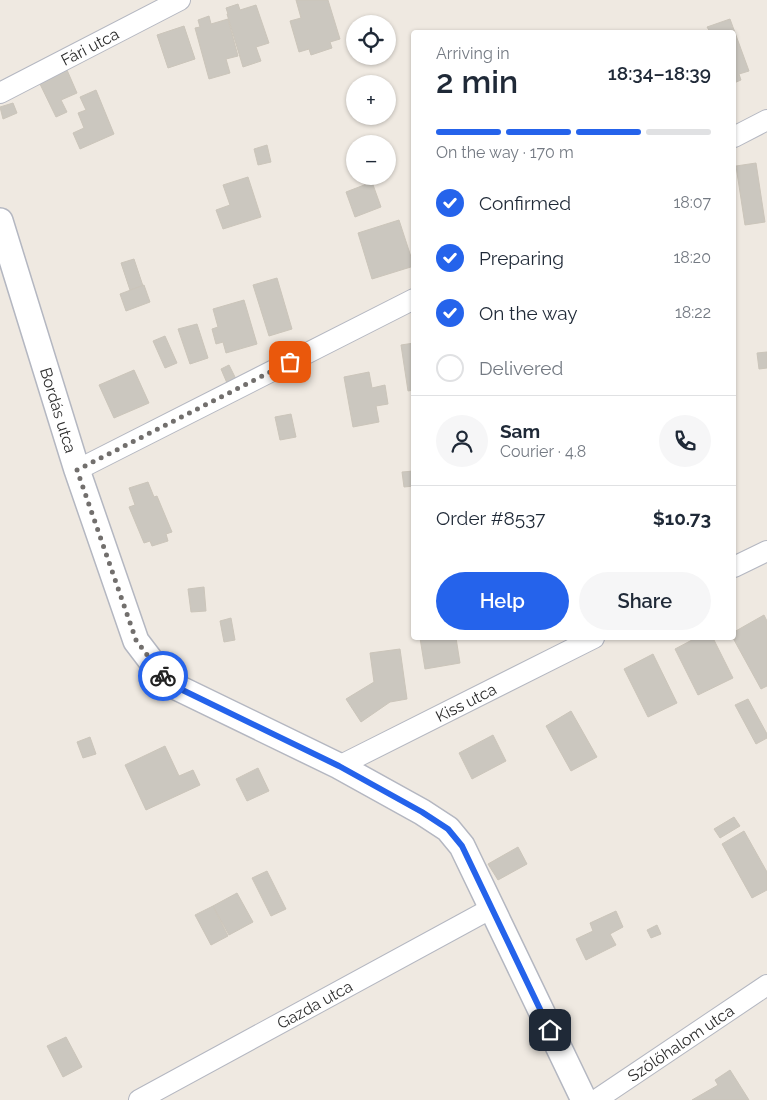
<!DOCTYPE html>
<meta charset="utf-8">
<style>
:root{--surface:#fff;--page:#f6f6f7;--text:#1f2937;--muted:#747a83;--line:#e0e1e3;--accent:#2563eb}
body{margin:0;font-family:Raleway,sans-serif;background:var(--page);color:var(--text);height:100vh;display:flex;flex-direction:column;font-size:19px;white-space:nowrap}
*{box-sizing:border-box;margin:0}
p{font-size:16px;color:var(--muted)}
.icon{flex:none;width:28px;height:28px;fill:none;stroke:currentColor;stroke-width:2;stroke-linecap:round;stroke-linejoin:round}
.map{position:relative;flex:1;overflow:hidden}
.sheet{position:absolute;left:411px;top:30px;width:325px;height:610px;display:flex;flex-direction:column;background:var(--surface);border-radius:5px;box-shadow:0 1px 4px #0004}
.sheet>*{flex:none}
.controls{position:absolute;left:346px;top:15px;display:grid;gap:10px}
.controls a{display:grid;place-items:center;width:50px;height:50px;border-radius:50%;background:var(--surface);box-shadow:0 1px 4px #0004;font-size:25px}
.pin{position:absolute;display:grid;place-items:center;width:42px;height:42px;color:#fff;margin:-21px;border-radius:10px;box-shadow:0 2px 8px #0006}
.courier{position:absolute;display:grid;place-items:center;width:50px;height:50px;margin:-25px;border:4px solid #2563eb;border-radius:50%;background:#fff;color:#222;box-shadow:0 1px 6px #0007}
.headline em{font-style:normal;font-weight:600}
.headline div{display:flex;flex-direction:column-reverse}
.headline{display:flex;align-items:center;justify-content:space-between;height:85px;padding:0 25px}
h1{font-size:32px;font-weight:600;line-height:38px}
.bar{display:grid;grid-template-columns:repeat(4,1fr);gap:8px 5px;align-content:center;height:60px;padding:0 25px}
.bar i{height:6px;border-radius:4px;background:var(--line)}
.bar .selected{background:var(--accent)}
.bar p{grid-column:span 4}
.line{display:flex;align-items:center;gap:12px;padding:0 25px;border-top:1px solid var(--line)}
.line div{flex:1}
.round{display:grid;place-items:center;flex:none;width:52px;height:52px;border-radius:26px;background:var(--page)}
ol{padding:0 25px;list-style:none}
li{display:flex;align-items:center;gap:15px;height:55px}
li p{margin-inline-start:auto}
li .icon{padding:5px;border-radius:50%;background:var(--accent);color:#fff;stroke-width:4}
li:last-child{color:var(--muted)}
li i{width:28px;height:28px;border:2px solid var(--line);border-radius:50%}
.cta{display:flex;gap:10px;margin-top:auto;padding:10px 25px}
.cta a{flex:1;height:58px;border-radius:30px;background:var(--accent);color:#fff;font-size:20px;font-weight:600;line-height:58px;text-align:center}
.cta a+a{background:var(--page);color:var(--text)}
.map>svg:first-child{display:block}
.building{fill:#cbc7bf;stroke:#cbc5ba}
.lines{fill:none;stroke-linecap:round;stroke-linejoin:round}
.minor-casing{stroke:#b4b7c1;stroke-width:22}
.tertiary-casing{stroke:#b4b7c1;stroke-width:28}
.minor{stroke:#fff;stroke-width:20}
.tertiary{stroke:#fff;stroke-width:25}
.done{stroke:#726f6d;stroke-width:5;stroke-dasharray:0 9}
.route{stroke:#2563eb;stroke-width:6}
.labels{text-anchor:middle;stroke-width:5;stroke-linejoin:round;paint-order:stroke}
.street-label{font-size:16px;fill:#2e2e2e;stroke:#fff}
</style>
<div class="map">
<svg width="767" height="1100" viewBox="0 0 767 1100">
<rect width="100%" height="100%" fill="#efe9e1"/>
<g class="building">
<polygon points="296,0 328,0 340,39 330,42 332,48 311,55 309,49 299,52 290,21 301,18"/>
<polygon points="238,4 240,10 256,5 269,43 256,47 261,61 243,67 227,14 228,14 226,8"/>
<polygon points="209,16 211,24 228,19 238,56 226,59 230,73 209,79 195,28 200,27 198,20"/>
<polygon points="730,19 749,71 739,74 741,80 734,83 734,32 710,32 707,27"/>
<polygon points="184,26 195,59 168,68 157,35"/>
<polygon points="67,70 77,93 61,100 67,112 56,117 39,82"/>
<polygon points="96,90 114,134 80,149 73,133 84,128 78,113 86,110 80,97"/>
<polygon points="13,103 17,113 3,119 0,107"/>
<polygon points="267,145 271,162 258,165 254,149"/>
<polygon points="756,163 765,222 745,225 736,166"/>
<polygon points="248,177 261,217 223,229 216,210 230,205 223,185"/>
<polygon points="372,182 381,207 355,217 346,192"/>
<polygon points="399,220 414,266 372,279 358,233"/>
<polygon points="134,259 143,286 130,290 121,263"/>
<polygon points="277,278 292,329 269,336 253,285"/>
<polygon points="144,285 150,302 126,311 120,294"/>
<polygon points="244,300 257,344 226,353 223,342 216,344 212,329 218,327 213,309"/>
<polygon points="197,324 208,358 190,364 178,329"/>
<polygon points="165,336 177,363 165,368 153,341"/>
<polygon points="414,343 414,390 408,391 401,345"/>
<polygon points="767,352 767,368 759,369 757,353"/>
<polygon points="229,365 236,379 227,383 221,369"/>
<polygon points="134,370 149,403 114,418 99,385"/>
<polygon points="369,372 372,388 385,385 388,404 376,406 379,422 353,427 344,377"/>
<polygon points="291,414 296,437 280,440 275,417"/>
<polygon points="414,471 414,486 404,487 402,472"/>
<polygon points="148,482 154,497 157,496 172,532 166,534 168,541 152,546 150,541 144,543 129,507 135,505 129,488"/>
<polygon points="204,587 206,611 191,612 188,589"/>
<polygon points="764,615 767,621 767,686 761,689 733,638 734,638 734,632"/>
<polygon points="231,618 235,640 224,642 220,621"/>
<polygon points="420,638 456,638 460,663 425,669"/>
<polygon points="691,638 713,638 733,678 698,695 675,649 692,640"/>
<polygon points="400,649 407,699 390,702 361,722 346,699 374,682 370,653"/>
<polygon points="653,654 677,703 648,717 624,669"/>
<polygon points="748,699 767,734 767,738 756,744 735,705"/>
<polygon points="571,711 597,757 571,771 546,726"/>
<polygon points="493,735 506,761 472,779 459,753"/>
<polygon points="90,737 96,754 83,758 77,742"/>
<polygon points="165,746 179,776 193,770 200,785 146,810 125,765"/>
<polygon points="258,768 269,791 247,801 236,779"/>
<polygon points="734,817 740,826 720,838 714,829"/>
<polygon points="744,831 767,872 767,890 752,898 722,844"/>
<polygon points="518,847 527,864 498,880 488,864"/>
<polygon points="267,871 286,909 271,916 252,878"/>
<polygon points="237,893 253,922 229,935 213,906"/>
<polygon points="213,906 228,936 211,945 195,915"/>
<polygon points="616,911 623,927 610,934 616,945 586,960 576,939 593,931 590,923"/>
<polygon points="657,925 661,934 651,938 647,930"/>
<polygon points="66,1037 82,1067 63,1077 47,1046"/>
<polygon points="730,1070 749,1100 692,1100 718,1085 715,1080"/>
</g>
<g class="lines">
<defs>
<g id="minor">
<path id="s1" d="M0,93L180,0"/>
<polyline points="734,137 767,120"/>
<polyline points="77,470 414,299"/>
<polyline points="734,567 767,551"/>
<path id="s2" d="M339,766L594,638"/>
<path id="s3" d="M139,1100L492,908"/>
<path id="s4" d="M596,1100L767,985"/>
</g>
<g id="tertiary">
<path id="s5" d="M0,221L77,470L136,641L168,683L339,766L422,812L448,829L462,846L584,1100"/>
</g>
</defs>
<use href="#minor" class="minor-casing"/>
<use href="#tertiary" class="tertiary-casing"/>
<use href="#minor" class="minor"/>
<use href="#tertiary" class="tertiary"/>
</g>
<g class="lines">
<polyline class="done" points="163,676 136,640 77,470 290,362"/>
<polyline class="route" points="163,676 168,683 339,766 422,812 448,829 462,846 550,1030"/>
</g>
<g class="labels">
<g class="street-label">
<text dy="6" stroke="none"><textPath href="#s1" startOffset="101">Fári utca</textPath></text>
<text dy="6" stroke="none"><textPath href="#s5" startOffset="198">Bordás utca</textPath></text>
<text dy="6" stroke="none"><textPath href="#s2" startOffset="142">Kiss utca</textPath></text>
<text dy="6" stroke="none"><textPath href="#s3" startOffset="200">Gazda utca</textPath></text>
<text dy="6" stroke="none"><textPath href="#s4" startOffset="102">Szőlőhalom utca</textPath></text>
</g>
</g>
</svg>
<div class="controls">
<a><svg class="icon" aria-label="locate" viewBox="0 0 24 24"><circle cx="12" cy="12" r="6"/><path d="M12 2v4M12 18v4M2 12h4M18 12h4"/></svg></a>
<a>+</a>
<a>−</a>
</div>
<div class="pin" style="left:290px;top:362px;background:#ea580c"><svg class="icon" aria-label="bag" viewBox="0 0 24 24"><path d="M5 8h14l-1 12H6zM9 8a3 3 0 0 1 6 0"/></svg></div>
<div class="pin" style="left:550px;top:1030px;background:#1f2937"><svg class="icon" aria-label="home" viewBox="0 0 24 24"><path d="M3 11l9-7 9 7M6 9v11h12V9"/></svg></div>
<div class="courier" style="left:163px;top:676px"><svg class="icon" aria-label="bike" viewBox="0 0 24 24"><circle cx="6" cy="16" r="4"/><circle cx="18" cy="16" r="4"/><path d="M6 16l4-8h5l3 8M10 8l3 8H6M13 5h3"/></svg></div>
<section class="sheet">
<div class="headline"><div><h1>2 min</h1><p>Arriving in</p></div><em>18:34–18:39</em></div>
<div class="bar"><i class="selected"></i><i class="selected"></i><i class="selected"></i><i></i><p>On the way · 170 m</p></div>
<ol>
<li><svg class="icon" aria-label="check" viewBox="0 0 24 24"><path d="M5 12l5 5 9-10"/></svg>Confirmed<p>18:07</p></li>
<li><svg class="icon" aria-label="check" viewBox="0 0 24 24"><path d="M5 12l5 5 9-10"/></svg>Preparing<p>18:20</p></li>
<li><svg class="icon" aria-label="check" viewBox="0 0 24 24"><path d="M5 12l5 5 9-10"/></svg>On the way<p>18:22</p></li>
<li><i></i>Delivered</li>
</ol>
<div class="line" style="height:90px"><a class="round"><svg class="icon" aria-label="person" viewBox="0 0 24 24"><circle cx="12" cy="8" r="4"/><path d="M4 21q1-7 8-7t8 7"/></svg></a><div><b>Sam</b><p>Courier · 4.8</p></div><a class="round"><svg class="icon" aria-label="phone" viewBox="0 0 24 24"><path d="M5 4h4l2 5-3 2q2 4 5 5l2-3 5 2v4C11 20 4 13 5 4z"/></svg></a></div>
<div class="line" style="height:65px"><div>Order #8537</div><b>$10.73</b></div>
<div class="cta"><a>Help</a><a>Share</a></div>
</section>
</div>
